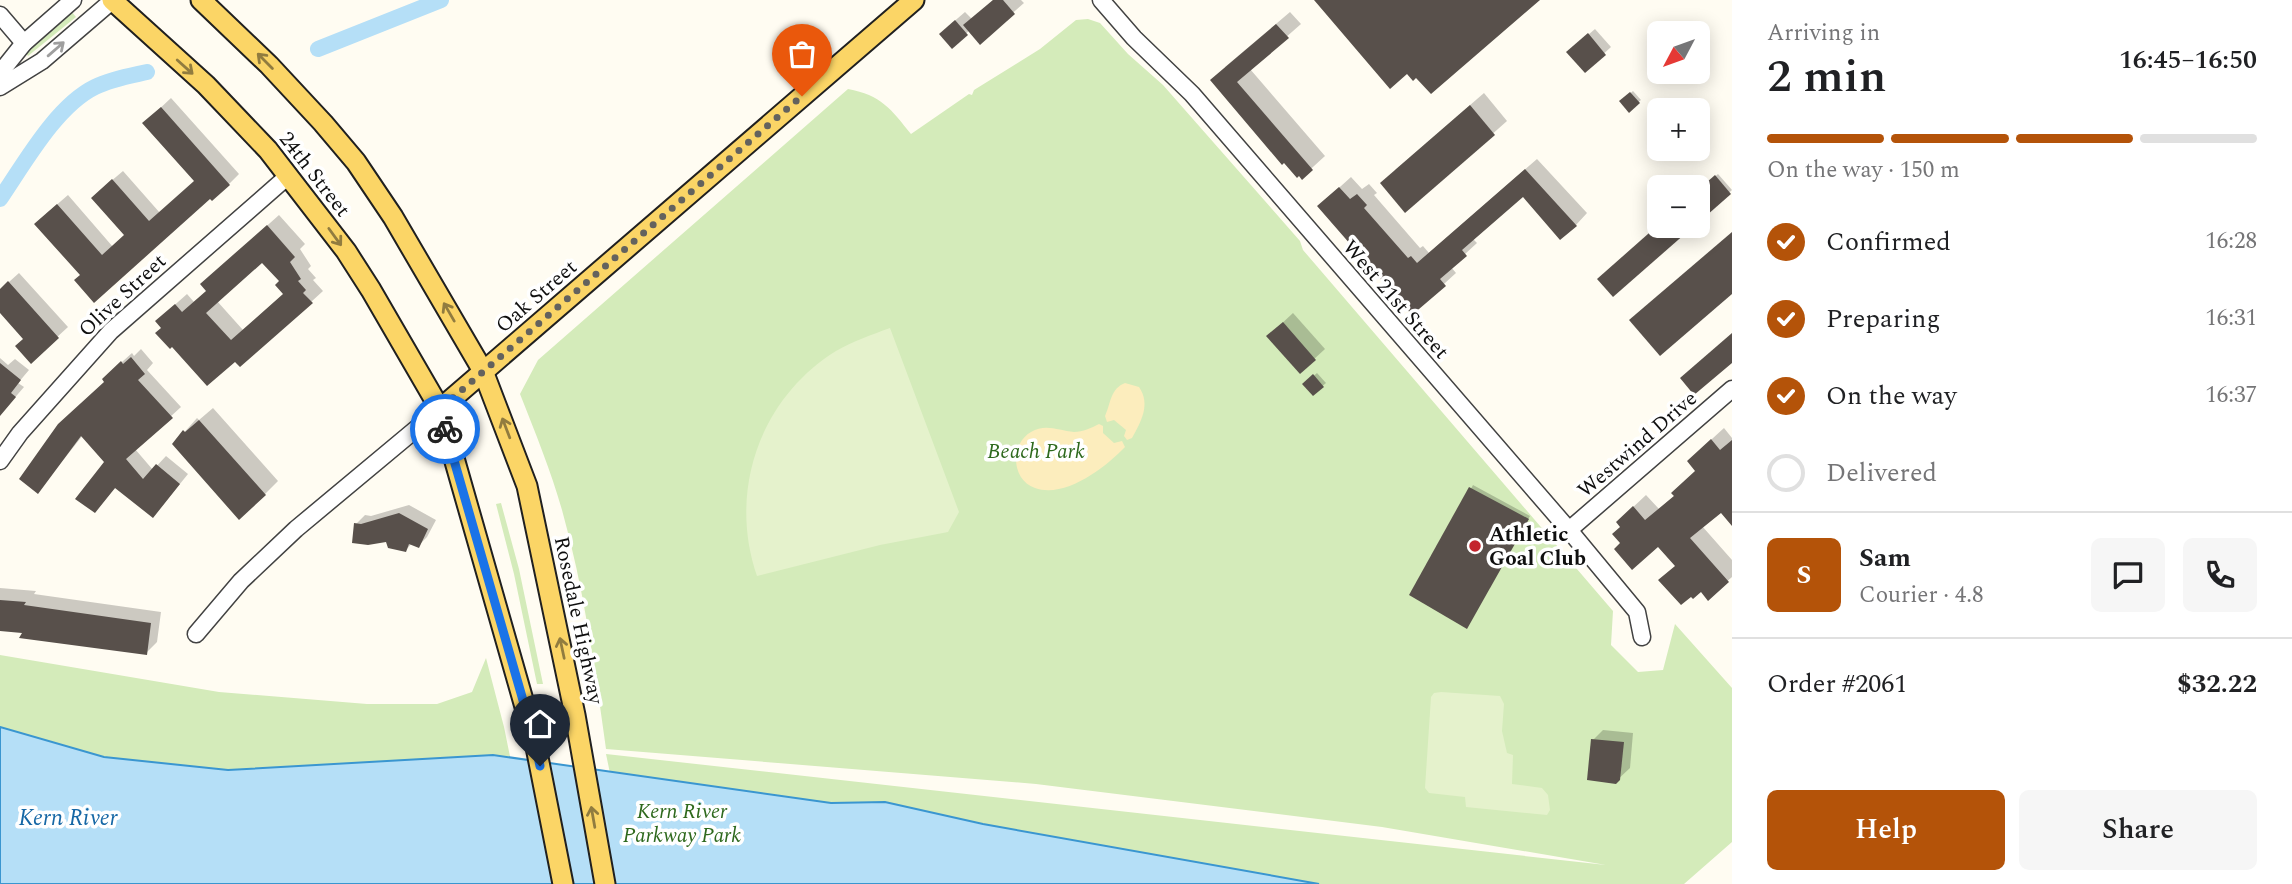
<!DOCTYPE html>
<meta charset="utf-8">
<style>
:root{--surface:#fff;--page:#f6f6f6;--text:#202124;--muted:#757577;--line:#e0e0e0;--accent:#b45309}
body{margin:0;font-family:Spectral,serif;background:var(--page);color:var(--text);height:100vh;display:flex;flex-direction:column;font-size:26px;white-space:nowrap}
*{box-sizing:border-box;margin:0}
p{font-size:23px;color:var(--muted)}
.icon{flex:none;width:38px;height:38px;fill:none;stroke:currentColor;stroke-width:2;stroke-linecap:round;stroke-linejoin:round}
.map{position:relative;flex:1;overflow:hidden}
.side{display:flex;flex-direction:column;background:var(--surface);width:560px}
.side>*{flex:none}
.needle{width:46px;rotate:229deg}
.controls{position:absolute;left:1647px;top:21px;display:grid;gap:14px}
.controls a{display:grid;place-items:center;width:63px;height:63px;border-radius:10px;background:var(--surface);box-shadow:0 4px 18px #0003;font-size:35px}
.pin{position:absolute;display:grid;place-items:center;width:60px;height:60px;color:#fff;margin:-72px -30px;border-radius:50% 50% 50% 0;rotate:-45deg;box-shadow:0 0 7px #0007}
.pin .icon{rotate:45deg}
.courier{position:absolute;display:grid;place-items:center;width:70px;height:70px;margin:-35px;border:5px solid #1a73e8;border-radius:50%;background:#fff;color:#222;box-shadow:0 2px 9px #0007}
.head em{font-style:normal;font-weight:600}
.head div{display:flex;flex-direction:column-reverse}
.head{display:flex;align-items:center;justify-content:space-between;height:119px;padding:0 35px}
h1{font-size:46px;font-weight:600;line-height:52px}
.bar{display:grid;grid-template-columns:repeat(4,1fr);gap:10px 7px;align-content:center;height:84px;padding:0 35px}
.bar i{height:9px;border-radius:5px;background:var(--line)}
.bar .active{background:var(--accent)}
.bar p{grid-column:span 4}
.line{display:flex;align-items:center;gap:18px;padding:0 35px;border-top:2px solid var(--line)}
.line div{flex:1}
.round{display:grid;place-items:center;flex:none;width:74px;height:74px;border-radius:10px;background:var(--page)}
ol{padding:0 35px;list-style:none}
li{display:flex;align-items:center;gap:21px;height:77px}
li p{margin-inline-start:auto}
li .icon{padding:7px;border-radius:50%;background:var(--accent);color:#fff;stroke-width:4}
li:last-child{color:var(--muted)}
li i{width:38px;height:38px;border:4px solid var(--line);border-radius:50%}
.action{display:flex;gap:14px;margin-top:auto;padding:14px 35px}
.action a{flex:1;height:80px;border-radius:10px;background:var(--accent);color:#fff;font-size:28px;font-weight:600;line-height:80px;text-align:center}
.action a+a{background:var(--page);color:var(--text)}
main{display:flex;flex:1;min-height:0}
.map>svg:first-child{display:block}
.green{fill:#d4ebba}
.sand{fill:#fcedbd}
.pitch{fill:#e5f2cc}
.water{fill:#b5dff7;stroke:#3a96d0;stroke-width:2}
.shadow{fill:#0003;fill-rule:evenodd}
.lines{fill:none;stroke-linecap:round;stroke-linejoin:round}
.canal{stroke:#b5dff7;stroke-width:16}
.building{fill:#58504b;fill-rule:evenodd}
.minor-casing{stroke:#424242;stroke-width:19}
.major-casing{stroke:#202020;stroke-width:23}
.minor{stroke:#fff;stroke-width:16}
.major{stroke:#fbd566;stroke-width:19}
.oneway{stroke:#9f9f9f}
.oneway2{stroke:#917c3f}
.done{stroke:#63625e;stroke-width:7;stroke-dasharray:0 12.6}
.route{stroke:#1a73e8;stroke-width:9}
.poi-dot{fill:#c3242c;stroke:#fff;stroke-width:2.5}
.labels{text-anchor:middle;stroke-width:7;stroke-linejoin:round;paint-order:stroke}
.street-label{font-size:21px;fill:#0f0f0f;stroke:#fff}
.park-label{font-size:21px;font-style:italic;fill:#2e691d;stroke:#fff}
.poi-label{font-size:21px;font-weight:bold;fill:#0f0f0f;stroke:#fff;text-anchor:start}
.water-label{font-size:23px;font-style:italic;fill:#1567a5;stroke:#fff}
</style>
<main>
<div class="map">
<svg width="1732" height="884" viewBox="0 0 1732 884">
<rect width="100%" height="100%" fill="#fffcf2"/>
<g class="green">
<polygon points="71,11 76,17 28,56 25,52"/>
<path d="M1088,19L1100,23L1128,54L1163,85L1300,241L1303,250L1613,611L1611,645L1638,672L1663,670L1675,624L1732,688V842L1684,884H633L606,754L1606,865L1382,827L1036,784L606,749C595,669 584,588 562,510C551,471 535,432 520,394L538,360L848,89C881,95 891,109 911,134L969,94L972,95L974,90L1040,49L1076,20Z"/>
<polygon points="501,503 519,569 543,684 537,684 514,574 496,504"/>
<polygon points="0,655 219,692 367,704 437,704 472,692 486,658 504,727 536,884 0,884"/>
</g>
<g class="sand">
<path d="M1125,383L1139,387C1151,404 1141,422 1132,438L1127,440L1124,436L1126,430L1114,420L1107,422L1105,416C1111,403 1110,389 1125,383Z"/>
<path d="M1099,424L1103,426V433L1114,443L1122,441L1125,447C1106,467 1065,499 1035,488C1011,480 1010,444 1031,432C1046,423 1059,431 1074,432C1083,432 1091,428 1099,424Z"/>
</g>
<g class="pitch">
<path d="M890,328L959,512L948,532L880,545L757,576C728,492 759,399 836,351C853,341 871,335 890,328Z"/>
<polygon points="1441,692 1500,696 1504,704 1502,731 1507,753 1513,755 1512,784 1542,788 1548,795 1550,810 1547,815 1466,807 1465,797 1429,793 1425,788 1431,697 1434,693"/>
</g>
<polygon class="water" points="0,727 104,757 228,770 493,755 831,803 885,802 983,824 1319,884 0,884"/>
<g class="shadow">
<polygon points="993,0 1021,0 1024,3 980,42 970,30 952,46 951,24 965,12 972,19"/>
<polygon points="1290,12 1301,24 1250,69 1325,156 1302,177 1225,67"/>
<polygon points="1595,29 1611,47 1585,71 1575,46"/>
<polygon points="1633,91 1641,100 1629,110 1621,101"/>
<polygon points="1484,93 1507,121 1406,211 1395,170"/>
<polygon points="171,98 239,174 229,184 82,275 46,214 68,195 113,247 126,235 103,188 123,171 160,213 196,181 155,113"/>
<polygon points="1537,159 1587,213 1576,225 1523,195 1473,239 1477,243 1451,267 1456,273 1412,313 1331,195 1351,177 1362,189 1369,184 1377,193 1374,195 1420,248 1423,246 1429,253"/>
<polygon points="1718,174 1732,190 1698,221 1698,192"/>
<path d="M279,215L305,244L300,249L311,266L308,269L316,278L313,280L323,291L311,302L235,359L163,327L169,310L187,294L194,302L208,290L214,273ZM263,260L281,281L285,293L243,330L217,301Z"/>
<polygon points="19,273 68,327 31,361 25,338 0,311 0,290"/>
<polygon points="1293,313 1325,349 1300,372 1278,327"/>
<polygon points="141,349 153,363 147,370 181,407 135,449 153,470 166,456 188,474 162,506 116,487 95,511 107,462 83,435 38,492 113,370 132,353 134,356"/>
<polygon points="0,358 8,365 15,359 29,370 18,383 24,387 0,415"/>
<polygon points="1317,373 1326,383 1313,394 1304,384"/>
<polygon points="213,408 278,481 265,494 174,444 197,418 199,420"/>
<polygon points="1724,428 1732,438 1732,524 1721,511 1702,526 1732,560 1732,577 1708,598 1658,544 1623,543 1622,527 1630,510 1646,495 1659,509 1675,495 1697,470 1701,449"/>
<polygon points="1473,485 1530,516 1469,624 1412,594"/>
<polygon points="409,505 436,520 427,537 418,546 412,543 406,550 356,524 365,515 371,516"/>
<polygon points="0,588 36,591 34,594 161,612 157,642 146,653 25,632 0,630"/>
<polygon points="1603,730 1633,733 1630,768 1615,782 1593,740"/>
</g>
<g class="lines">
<g class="canal">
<polyline points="318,49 441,0"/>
<path d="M0,199C24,164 56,106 95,87C111,79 129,76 147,72"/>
</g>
</g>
<g class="building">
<polygon points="993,0 1003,0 1015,14 980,45 963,25"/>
<polygon points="1314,0 1540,0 1431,94 1416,78 1413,81 1407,74 1390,89"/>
<polygon points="955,20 968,35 952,49 939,34"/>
<polygon points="1276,24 1289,38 1237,82 1313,170 1302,180 1299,176 1297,178 1284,163 1282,165 1210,80"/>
<polygon points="1588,33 1606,55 1585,73 1566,52"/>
<polygon points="1630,92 1640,103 1629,113 1619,101"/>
<polygon points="1470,105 1495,135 1405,213 1380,183"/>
<polygon points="161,107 230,185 212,201 210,199 94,303 74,280 80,275 34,224 57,204 102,255 124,235 91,198 112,179 149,221 194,181 142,123"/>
<polygon points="1525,169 1577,226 1560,240 1523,197 1462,250 1467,256 1440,279 1446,286 1412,315 1317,206 1339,187 1350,199 1357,194 1367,205 1364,208 1408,258 1411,256 1417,263"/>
<polygon points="1715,175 1731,194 1698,223 1698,190"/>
<path d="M267,225L295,257L290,262L301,279L298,281L306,290L303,293L313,303L240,367L235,362L207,386L172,347L170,349L155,333L161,328L155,321L175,304L182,312L206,291L200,284ZM262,263L279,281L275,285L283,294L231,340L206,313Z"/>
<polygon points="1657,226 1694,226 1613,297 1597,279"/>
<polygon points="1732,232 1732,294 1660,356 1629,320"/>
<polygon points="8,281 59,338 31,364 15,346 23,339 0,313 0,289"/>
<polygon points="1283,322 1316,360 1300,374 1266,336"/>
<polygon points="1732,333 1732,363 1694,395 1680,378"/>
<polygon points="131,357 145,374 138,380 173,418 126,459 143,479 156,464 180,484 153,518 115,488 95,513 75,499 104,462 81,436 38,494 19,479 58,424 104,382 102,379 121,361 123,364"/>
<polygon points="0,363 21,380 11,393 16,397 0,416"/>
<polygon points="1313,374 1324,387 1313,396 1302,384"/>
<polygon points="199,420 266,495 239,520 172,444 183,430 185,432"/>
<polygon points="1711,439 1720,450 1732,440 1732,526 1721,513 1690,538 1729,582 1708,601 1701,592 1693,599 1691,597 1681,605 1658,580 1675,566 1658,547 1632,570 1614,549 1620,543 1612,534 1620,527 1616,522 1633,506 1645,520 1674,496 1671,493 1695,471 1687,461"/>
<polygon points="1469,487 1529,519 1467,629 1409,595"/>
<polygon points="399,513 428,529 419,548 409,544 406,552 388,548 386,542 368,545 352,543 354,523 361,524"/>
<polygon points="0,600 26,602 24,605 151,623 147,655 19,638 22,633 0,631"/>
<polygon points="1591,739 1624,742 1620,780 1616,784 1587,780"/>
</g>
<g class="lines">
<defs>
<g id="minor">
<polyline points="1101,0 1134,38 1192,94 1569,530 1637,612 1642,637"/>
<polyline points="0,15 24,43"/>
<polyline points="0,73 24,43 73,0"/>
<polyline points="0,87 42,61 113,0"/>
<polyline points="0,461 20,433 111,331 288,176"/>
<polyline points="1569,530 1732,389"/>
<polyline points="196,634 241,581 296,529 440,409"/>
</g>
<g id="major">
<polyline points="112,0 206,85 268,150 346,251 371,290 440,409 535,742 563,884"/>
<polyline points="201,0 269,65 323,123 356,162 393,217 483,371 527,486 575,715 605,884"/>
<polyline points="440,409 914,0"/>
</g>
</defs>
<use href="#minor" class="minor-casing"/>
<use href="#major" class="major-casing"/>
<use href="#minor" class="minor"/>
<use href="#major" class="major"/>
</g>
<defs><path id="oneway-shaft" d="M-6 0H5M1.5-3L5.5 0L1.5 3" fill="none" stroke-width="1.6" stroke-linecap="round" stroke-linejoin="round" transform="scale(1.75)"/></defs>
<use class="oneway" href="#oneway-shaft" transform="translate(56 49) rotate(-41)"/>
<g class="oneway2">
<use href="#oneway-shaft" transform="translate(265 61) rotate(-135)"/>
<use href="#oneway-shaft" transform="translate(185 67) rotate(42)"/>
<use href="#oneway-shaft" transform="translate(335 237) rotate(54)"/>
<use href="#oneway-shaft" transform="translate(449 312) rotate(-120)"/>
<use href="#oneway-shaft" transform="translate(506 428) rotate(-111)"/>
<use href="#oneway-shaft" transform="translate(562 648) rotate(-102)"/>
<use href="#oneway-shaft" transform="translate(593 817) rotate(-100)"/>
</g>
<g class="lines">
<polyline class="done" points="445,429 440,409 802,96"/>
<polyline class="route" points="445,429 535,742 540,766"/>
</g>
<circle class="poi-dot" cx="1475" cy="546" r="7"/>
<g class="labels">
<g class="street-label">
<text transform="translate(315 174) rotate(52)" y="7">24th Street</text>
<text transform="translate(122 295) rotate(-43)" y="7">Olive Street</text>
<text transform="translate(536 296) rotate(-41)" y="7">Oak Street</text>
<text transform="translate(1396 299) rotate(49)" y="7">West 21st Street</text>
<text transform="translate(1637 444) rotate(-41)" y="7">Westwind Drive</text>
<text transform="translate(579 620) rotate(78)" y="7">Rosedale Highway</text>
</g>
<g class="park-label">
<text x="1036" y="458">Beach Park</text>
<text x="682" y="818">Kern River<tspan x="682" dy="24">Parkway Park</tspan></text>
</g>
<g class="poi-label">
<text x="1489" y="541">Athletic<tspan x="1489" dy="24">Goal Club</tspan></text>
</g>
<g class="water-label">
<text x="68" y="825">Kern River</text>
</g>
</g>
</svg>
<div class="controls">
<a><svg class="needle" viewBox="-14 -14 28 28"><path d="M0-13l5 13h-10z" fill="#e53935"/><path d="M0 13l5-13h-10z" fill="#757577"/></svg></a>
<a>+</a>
<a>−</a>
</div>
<div class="pin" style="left:802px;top:96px;background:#ea580c"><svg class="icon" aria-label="bag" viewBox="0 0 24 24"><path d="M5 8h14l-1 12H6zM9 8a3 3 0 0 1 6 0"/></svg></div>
<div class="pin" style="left:540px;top:766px;background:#1f2937"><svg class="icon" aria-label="home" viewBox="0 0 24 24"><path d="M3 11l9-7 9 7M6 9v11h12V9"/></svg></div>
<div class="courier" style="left:445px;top:429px"><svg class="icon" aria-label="bike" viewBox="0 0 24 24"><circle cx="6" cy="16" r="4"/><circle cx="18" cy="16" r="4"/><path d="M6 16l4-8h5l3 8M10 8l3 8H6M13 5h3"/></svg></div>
</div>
<section class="side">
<div class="head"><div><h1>2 min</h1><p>Arriving in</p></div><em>16:45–16:50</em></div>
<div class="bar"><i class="active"></i><i class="active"></i><i class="active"></i><i></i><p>On the way · 150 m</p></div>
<ol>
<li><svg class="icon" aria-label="check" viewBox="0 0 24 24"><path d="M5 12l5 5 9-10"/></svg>Confirmed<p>16:28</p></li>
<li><svg class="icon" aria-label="check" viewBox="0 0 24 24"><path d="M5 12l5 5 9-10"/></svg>Preparing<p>16:31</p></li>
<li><svg class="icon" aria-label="check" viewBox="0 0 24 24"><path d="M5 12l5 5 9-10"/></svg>On the way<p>16:37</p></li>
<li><i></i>Delivered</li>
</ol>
<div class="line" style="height:126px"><b class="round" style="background:var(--accent);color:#fff">S</b><div><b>Sam</b><p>Courier · 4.8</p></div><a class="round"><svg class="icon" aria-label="chat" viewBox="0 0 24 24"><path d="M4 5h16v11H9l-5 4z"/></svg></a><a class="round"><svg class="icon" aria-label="phone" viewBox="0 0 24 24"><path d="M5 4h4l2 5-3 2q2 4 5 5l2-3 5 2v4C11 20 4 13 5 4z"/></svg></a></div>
<div class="line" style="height:91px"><div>Order #2061</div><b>$32.22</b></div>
<div class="action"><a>Help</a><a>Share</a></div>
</section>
</main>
